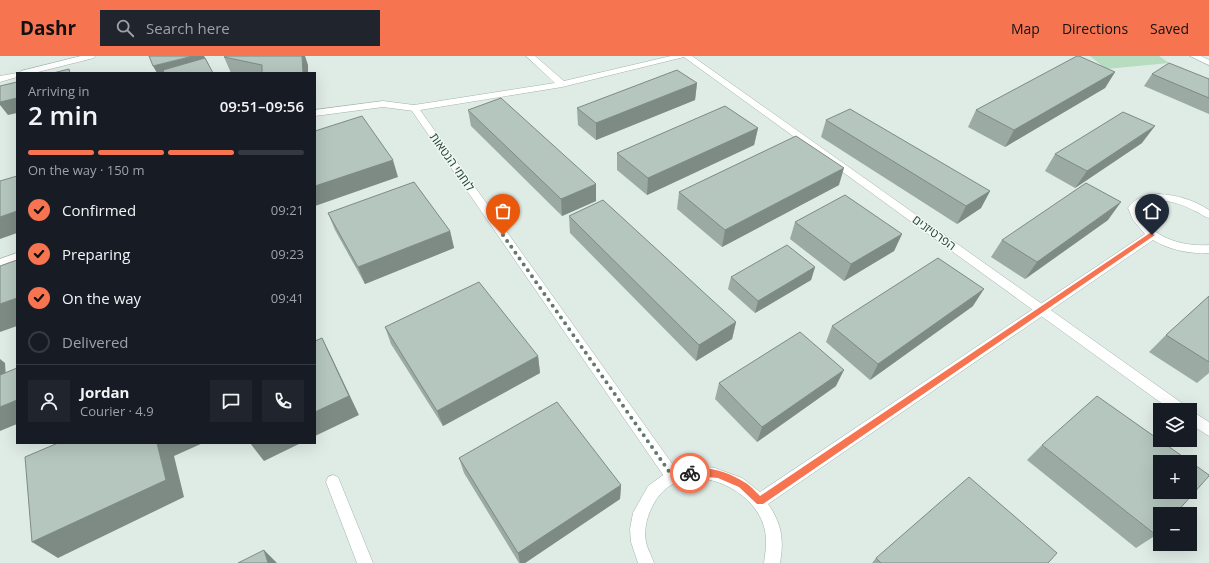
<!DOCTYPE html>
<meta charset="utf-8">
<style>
:root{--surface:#171b24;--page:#20242c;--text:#f1f3f6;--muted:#9ea1a6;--line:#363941;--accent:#f77451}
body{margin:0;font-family:"Open Sans","Noto Sans Hebrew",sans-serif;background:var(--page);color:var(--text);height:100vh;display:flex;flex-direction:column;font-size:15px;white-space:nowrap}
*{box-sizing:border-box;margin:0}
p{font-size:13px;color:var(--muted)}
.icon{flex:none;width:22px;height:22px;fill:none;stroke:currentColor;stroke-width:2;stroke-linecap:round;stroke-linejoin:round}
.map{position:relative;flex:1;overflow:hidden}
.drawer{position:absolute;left:16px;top:16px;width:300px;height:372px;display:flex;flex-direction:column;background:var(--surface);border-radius:0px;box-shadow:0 4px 16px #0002}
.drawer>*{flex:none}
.buttons{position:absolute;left:1153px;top:347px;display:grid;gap:8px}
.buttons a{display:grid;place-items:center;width:44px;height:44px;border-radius:0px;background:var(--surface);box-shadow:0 4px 16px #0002;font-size:20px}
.pin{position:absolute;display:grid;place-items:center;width:34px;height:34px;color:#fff;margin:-41px -17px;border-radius:50% 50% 50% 0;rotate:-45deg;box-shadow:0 0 4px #0007}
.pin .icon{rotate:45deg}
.courier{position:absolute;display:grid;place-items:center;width:40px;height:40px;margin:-20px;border:3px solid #f77451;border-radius:50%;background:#fff;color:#222;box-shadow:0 1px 5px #0007}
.head em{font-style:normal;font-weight:600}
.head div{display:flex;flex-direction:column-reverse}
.head{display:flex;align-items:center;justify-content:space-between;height:68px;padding:0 12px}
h1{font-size:26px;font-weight:600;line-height:30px}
.bar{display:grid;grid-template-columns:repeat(4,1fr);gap:6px 4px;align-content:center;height:48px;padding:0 12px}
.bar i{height:5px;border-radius:3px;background:var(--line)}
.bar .active{background:var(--accent)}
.bar p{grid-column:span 4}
.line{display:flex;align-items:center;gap:10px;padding:0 12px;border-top:1px solid var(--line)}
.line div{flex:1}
.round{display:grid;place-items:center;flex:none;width:42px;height:42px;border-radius:0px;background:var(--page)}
ol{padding:0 12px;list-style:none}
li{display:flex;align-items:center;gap:12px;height:44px}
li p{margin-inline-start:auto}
li .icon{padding:4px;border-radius:50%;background:var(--accent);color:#111;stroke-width:4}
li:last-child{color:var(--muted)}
li i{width:22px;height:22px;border:2px solid var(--line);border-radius:50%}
header{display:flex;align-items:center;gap:24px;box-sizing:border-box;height:56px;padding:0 20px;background:var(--accent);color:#111}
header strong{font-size:19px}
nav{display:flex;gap:22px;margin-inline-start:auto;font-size:14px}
.search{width:280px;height:36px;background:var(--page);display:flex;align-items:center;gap:10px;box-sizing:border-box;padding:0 14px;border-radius:0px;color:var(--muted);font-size:15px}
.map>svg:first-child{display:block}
.green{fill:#b7ddc0}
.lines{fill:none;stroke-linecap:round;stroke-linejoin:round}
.lane-casing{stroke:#a2b3ac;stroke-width:1}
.street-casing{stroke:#a2b3ac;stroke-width:1}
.secondary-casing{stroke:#9db7ad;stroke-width:1}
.lane{fill:#fff;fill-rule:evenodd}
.street{fill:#fff;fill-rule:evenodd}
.secondary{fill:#fff;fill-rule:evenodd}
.wall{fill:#9baaa3}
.shaded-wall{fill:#7e8b85}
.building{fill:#b4c6be;stroke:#7e8b85;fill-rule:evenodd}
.route{fill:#f77451}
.done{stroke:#627971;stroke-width:4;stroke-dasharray:0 7.2}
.labels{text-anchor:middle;stroke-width:3;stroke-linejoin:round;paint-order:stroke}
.street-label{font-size:12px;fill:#1f3c33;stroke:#eff8f3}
</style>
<header>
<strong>Dashr</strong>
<div class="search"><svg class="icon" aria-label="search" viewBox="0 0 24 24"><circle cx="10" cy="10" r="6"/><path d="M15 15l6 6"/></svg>Search here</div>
<nav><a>Map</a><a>Directions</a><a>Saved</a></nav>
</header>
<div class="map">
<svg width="1209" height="507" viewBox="0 0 1209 507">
<rect width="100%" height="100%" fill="#dfebe5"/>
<polygon class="green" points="1090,0 1159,0 1169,7 1106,13"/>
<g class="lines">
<defs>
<g id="lane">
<polygon points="383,45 414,49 418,52 414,55 383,51 315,60 315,54"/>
<polygon points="333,419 338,421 373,507 357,507 326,426 328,421"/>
</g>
<g id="street">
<polygon points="81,0 95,0 94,2 34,17 20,17 21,15"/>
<polygon points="526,0 535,0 564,25 671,0 692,0 1186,350 1188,354 1171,354 684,1 562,31 420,54 678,416 680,421 678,426 673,428 668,426 410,52 414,49 555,27"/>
<polygon points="17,17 17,21 0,26 0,20 17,17 19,17"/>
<polygon points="17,197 17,205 0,211 0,203"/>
<polygon points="1190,354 1209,366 1209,380 1190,368"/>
</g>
<g id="secondary">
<polygon points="1190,0 1201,0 1209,4 1209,9"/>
<path d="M1159,138C1177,139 1194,144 1209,154V162C1204,161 1200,157 1195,155C1178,146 1154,138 1138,153C1148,181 1182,191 1209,189V197C1189,198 1170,194 1153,184L768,448C782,468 784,484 780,507H764C766,492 768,479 762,465C750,435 705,412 675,427C664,432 657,441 652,451C646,463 643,477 647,490C649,496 652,501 654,507H638L631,486L630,473L633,457L648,430L666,417L692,409L715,412L742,422L760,436L1145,178L1133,164L1128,152C1135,141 1147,139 1159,138Z"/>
</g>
</defs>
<use href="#lane" class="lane-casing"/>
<use href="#street" class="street-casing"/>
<use href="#secondary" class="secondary-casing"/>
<use href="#lane" class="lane"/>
<use href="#street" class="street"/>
<use href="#secondary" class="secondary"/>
</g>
<g class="wall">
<polygon points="224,1 308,9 308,17 231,17"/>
<polygon points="1115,16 1105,32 1005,91 968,71 976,54"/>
<polygon points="1152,18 1209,23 1209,58 1144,30"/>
<polygon points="697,27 695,44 596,84 578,69 577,52"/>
<polygon points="468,54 596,128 596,145 562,160 471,70"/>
<polygon points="826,64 990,135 981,152 957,168 821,81"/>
<polygon points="758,72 754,89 647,139 617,114 617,97"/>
<polygon points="1142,87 1075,132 1045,115 1055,98"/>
<polygon points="839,129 722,191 677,153 679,136"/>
<polygon points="328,157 450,175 454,192 365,228 335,174"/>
<polygon points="569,160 736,266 732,283 696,305 570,177"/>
<polygon points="1108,164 1025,223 991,201 1002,184"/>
<polygon points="795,166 902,178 894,195 844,225 790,183"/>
<polygon points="815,211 811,224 755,257 728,233 731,221"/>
<polygon points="1209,240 1209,317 1197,327 1149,296 1166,279"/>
<polygon points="973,250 870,324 826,286 832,270"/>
<polygon points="385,271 538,300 540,317 443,370 391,288"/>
<polygon points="719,327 836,330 757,386 715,343"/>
<polygon points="1042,389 1156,479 1136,492 1027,404"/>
<polygon points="459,402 621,429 620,443 525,507 519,507 464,417"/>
<polygon points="876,502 1048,507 872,507"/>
</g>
<g class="shaded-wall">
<polygon points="193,0 204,0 209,9 180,17 157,17 153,10"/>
<polygon points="302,0 305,0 308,9 308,17 303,17"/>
<polygon points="1115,16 1105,32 1005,91 1014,74"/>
<polygon points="697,27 695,44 596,84 596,67"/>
<polygon points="17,42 17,57 8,59 0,49 0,46"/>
<polygon points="1155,70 1142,87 1075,132 1087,115"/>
<polygon points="758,72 754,89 647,139 648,122"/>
<polygon points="393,104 398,121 315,150 315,130"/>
<polygon points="844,112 839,129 722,191 725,174"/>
<polygon points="596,128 596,145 562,160 561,143"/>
<polygon points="990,135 981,152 957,168 966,150"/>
<polygon points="1121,146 1108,164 1025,223 1037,206"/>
<polygon points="17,155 17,177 0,183 0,161"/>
<polygon points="450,175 454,192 365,228 358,211"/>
<polygon points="902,178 894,195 844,225 851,208"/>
<polygon points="815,211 811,224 755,257 758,245"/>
<polygon points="984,233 973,250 870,324 878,308"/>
<polygon points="17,242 17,270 0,276 0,248"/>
<polygon points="736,266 732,283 696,305 699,289"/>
<polygon points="322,282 332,302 359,359 315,380 315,356"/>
<polygon points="538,300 540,317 443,370 437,355"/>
<polygon points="0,303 5,307 7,340 0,334"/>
<polygon points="844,314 836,330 757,386 762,371"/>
<polygon points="17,344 17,368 0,375 0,351"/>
<polygon points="157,387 203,387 174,400 184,441 58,502 32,486"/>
<polygon points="250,387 301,387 264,405"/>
<polygon points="621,429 620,443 525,507 520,507 518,497"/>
<polygon points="264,494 277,507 268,507"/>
</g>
<g class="building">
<polygon points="149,0 193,0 153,10"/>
<polygon points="226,0 302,0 303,17 262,17 262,9 224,1"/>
<polygon points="1077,0 1079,0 1115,16 1014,74 976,54"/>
<polygon points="205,2 213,17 164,17 163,14"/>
<polygon points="1169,7 1209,23 1209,42 1152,18"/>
<polygon points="69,13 70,17 53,17"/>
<polygon points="677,14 697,27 596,67 577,52"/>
<polygon points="17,26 17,42 0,46 0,30"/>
<polygon points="501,42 596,128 561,143 468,54"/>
<polygon points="725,50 758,72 648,122 617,97"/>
<polygon points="850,53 990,135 966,150 826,64"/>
<polygon points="1123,56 1155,70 1087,115 1055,98"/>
<polygon points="362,60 393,104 315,130 315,75"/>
<polygon points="796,80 844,112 725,174 679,136"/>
<polygon points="17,120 17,155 0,161 0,125"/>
<polygon points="414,126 450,175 358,211 328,157"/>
<polygon points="1086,127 1121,146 1037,206 1002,184"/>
<polygon points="845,139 902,178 851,208 795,166"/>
<polygon points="603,144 736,266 699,289 569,160"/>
<polygon points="787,189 815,211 758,245 731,221"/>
<polygon points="938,202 984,233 878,308 832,270"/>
<polygon points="17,204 17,242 0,248 0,210"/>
<polygon points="479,226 538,300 437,355 385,271"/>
<polygon points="1209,240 1209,306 1166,279"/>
<polygon points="800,276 844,314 762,371 719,327"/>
<polygon points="322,282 349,340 315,356 315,285"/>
<polygon points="17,312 17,344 0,351 0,319"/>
<path d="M1097,340L1209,419V420L1175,458H1160V475L1156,479L1042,389ZM1160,406H1190V436H1160Z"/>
<polygon points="557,346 621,429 518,497 459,402"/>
<polygon points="58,387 157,387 166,424 32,486 25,401"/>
<polygon points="969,421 1057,497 1048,507 881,507 876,502"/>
<polygon points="264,494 268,507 238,507"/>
</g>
<path class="route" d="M1150,177L1155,179L763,448H757L739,431L718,422L687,419V414C705,408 729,416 744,426C750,429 755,435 760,440Z"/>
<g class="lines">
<polyline class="done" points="503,179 673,421 690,417"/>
</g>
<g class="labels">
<g class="street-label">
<text transform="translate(452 106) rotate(55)" y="4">לוחמי הגטאות</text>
<text transform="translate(934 177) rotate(36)" y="4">הפרטיזנים</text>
</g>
</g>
</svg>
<div class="buttons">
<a><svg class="icon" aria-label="layers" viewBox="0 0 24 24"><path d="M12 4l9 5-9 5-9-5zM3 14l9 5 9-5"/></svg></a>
<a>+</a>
<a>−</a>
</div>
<div class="pin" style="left:503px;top:179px;background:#ea580c"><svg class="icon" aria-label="bag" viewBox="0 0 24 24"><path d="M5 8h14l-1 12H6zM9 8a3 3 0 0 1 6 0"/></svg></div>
<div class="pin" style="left:1152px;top:179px;background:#1f2937"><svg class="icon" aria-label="home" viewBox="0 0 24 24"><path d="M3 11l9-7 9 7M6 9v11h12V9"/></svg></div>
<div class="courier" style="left:690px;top:417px"><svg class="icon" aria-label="bike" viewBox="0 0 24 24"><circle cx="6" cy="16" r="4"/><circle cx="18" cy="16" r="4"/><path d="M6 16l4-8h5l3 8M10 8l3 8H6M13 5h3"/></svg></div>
<section class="drawer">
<div class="head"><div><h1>2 min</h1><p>Arriving in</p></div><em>09:51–09:56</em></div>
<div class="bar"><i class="active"></i><i class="active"></i><i class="active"></i><i></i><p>On the way · 150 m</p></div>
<ol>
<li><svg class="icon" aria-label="check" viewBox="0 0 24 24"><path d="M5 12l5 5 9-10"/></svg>Confirmed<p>09:21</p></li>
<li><svg class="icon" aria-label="check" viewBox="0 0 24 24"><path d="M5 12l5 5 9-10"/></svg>Preparing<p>09:23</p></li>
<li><svg class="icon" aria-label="check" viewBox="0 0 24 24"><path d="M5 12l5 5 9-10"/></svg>On the way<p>09:41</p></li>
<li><i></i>Delivered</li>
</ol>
<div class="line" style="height:72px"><a class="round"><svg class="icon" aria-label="person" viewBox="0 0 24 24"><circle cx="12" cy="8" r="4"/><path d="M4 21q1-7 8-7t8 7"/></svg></a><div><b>Jordan</b><p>Courier · 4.9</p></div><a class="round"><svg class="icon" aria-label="chat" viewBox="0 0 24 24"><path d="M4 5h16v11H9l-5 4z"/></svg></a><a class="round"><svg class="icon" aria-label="phone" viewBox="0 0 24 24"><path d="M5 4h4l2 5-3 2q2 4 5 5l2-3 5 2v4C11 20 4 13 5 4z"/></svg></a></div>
</section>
</div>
